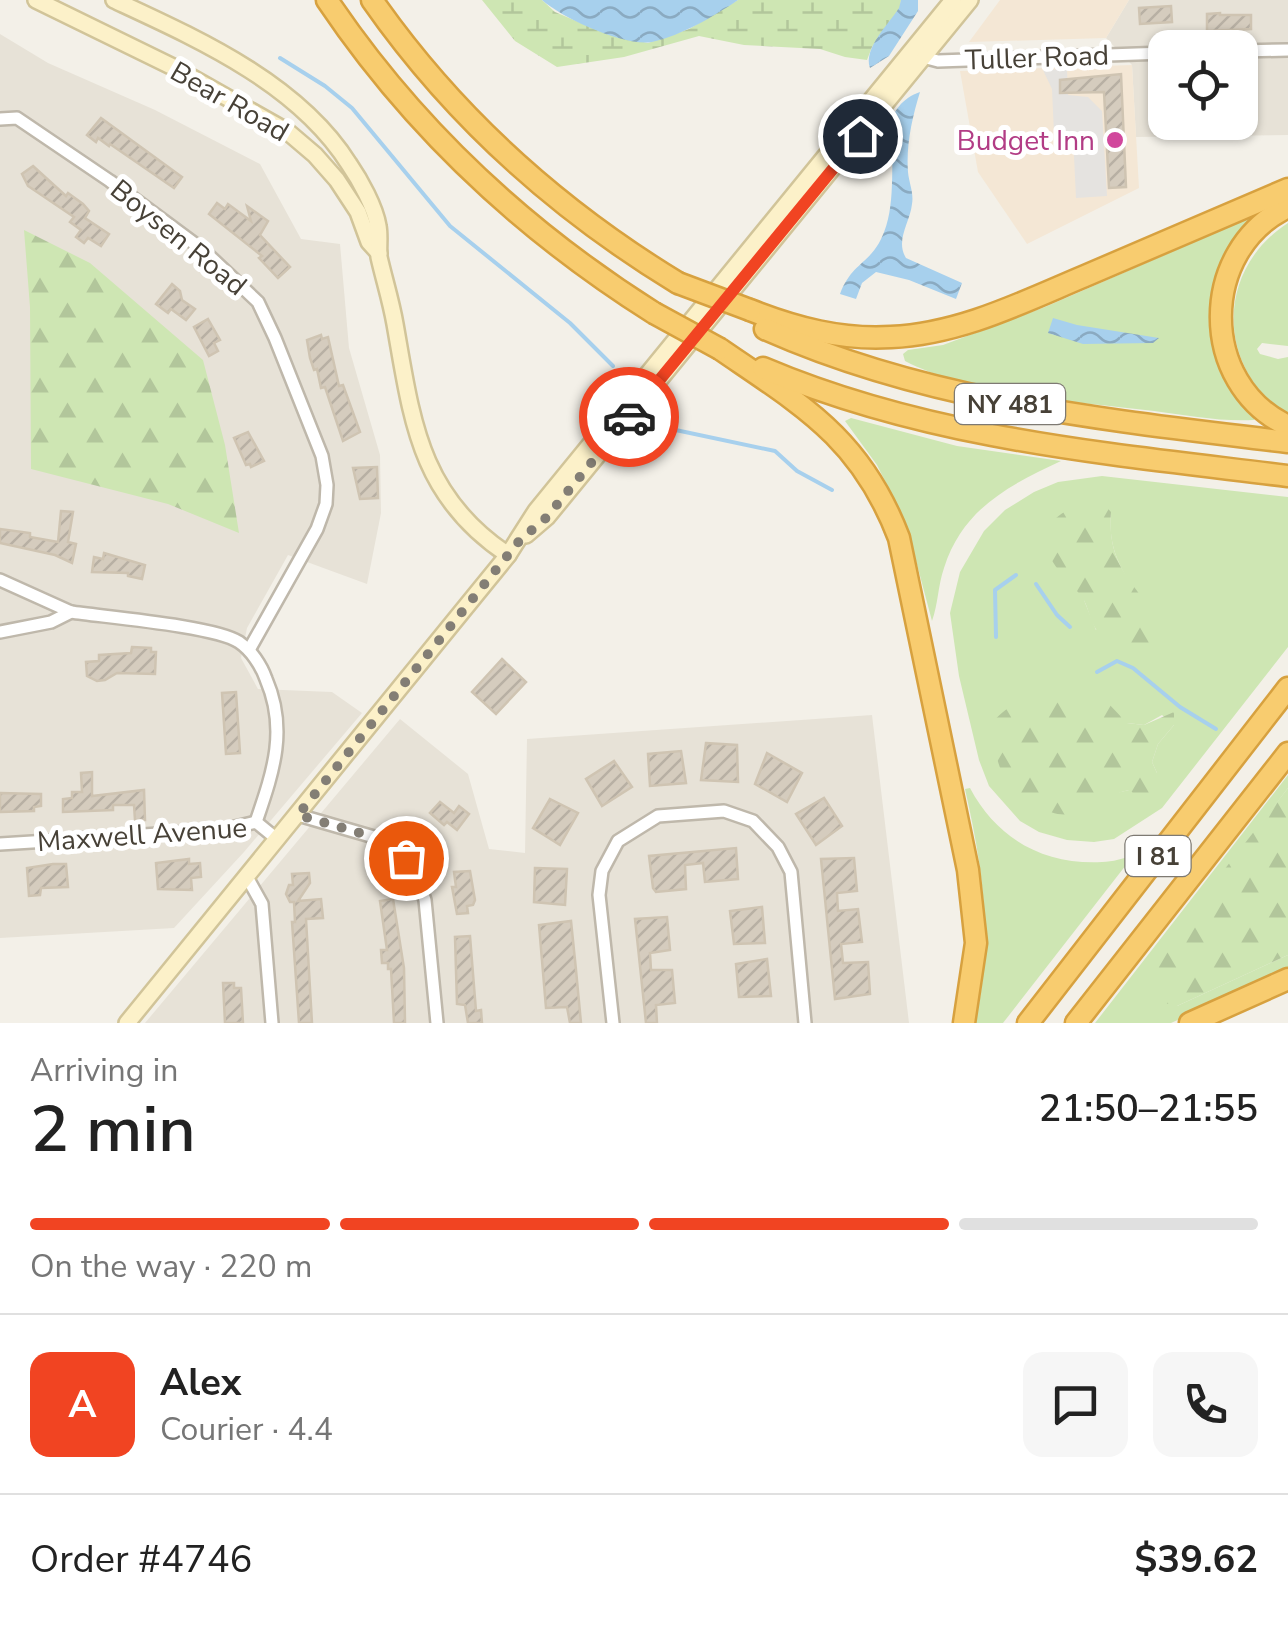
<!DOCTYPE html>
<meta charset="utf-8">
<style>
:root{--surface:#fff;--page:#f6f6f6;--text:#222;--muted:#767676;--line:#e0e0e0;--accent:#f14422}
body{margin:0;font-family:"Nunito Sans",sans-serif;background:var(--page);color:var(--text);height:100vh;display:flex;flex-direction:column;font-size:38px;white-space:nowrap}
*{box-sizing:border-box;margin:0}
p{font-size:32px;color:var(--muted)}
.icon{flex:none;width:55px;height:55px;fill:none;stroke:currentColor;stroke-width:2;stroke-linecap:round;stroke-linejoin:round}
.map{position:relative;height:1023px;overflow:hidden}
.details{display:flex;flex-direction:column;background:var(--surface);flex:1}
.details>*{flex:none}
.tools{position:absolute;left:1148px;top:30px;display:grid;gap:20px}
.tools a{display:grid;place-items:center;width:110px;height:110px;border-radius:20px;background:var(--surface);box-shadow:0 2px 8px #0004;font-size:50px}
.pin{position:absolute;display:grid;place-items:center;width:85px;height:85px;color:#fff;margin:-42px;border:5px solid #fff;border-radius:50%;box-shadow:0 2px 10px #0007}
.courier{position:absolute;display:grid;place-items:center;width:100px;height:100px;margin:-50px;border:8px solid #f14422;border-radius:50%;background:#fff;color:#222;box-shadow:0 2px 12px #0007}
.headline em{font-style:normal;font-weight:600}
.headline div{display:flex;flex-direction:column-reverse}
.headline{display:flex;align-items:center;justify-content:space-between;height:170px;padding:0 30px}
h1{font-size:65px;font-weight:600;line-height:75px}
.bar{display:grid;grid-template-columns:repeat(4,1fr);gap:15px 10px;align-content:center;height:120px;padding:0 30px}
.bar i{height:12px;border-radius:8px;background:var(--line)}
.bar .on{background:var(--accent)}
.bar p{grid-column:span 4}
.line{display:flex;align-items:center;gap:25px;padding:0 30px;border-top:2px solid var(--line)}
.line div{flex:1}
.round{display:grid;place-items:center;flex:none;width:105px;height:105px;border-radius:20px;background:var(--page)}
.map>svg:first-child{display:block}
.residential{fill:#e7e2d7;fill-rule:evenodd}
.commercial{fill:#f4e7d5}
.grass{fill:#cee6b3;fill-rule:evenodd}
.forest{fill:url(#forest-firs)}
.wetland{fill:url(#wetland-marsh)}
.parking{fill:#e5e3e0}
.water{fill:url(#water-waves)}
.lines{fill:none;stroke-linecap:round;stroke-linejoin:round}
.stream{stroke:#a7d0ed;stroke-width:4}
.building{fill:url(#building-hatch);stroke:#cfc4b2;stroke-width:2.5}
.street-casing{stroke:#bfb8ab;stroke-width:16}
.secondary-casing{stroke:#d1c499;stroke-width:20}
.highway-casing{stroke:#d7a13f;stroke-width:25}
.street{stroke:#fff;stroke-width:11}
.secondary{stroke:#fcf1c9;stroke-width:15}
.highway{stroke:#f8cc6f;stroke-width:20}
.highway-bridge-casing{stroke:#d7a13f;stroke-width:25;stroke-linecap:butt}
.highway-bridge{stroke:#f8cc6f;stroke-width:20}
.done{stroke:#837e75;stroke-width:10;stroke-dasharray:0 18}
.route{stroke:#f14422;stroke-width:12}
.hotel-dot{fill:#d1479c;stroke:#fff;stroke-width:4}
.labels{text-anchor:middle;stroke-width:10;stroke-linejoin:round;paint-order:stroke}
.shield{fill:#fff;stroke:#7e7a73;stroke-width:2.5}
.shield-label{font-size:25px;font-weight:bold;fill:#474137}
.street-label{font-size:28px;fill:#474137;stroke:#fff}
.hotel-label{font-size:28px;fill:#b23c85;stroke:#fff;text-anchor:end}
</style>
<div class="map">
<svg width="1288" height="1023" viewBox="0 0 1288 1023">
<defs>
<pattern id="forest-firs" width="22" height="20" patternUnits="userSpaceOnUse" patternTransform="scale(2.5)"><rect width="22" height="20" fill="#cee6b3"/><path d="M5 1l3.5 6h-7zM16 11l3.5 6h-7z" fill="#b2c69b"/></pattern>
<pattern id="wetland-marsh" width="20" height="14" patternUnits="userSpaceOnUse" patternTransform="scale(2.5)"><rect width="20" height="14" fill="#cee6b3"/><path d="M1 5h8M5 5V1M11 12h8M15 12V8" fill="none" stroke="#b2c69b"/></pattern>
<pattern id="water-waves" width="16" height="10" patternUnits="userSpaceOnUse" patternTransform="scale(2.5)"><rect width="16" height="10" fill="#a7d0ed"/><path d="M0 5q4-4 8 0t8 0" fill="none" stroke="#8aaac1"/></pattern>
<pattern id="building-hatch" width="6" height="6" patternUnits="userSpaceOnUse" patternTransform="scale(2.5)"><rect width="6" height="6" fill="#d5ccbe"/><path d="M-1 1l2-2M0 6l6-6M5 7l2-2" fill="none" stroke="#b8b0a4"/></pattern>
</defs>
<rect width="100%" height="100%" fill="#f3f0e8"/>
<g class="residential">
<path d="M1129,0H1288V135L1136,137L1132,65L1106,38ZM1165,48H1240V122H1165Z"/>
<polygon points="0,34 48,63 155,110 260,164 301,239 340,244 349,348 380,455 381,513 367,584 288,555 247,628 241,658 258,689 332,692 362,713 244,852 174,928 0,938"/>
<polygon points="872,715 909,1023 145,1023 400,719 468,774 489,849 525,853 527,739"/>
</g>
<g class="commercial">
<polygon points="1000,0 1129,0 1106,38 969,42"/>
<polygon points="1132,65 1139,188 1027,244 978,172 960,71"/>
</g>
<g class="grass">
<path d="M1263,212L1216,291L1256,416L1254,420C1221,422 1186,415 1154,411C1080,402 970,395 905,361L903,354L908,350L943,345L1045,307Z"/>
<path d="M1288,223V346L1262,343L1257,349L1260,354L1278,359L1288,357V416C1216,368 1215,270 1288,223Z"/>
<path d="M851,418L957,446L1061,461C1010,485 963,508 944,568C938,585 938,605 932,621L906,523L877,465L845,421Z"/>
<path d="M1102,476L1288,497V647L1162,808L1114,839L1094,842L1067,840L1039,832L1020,821L989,786L979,760L959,676L950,613L960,572L984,531L1005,510L1034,492L1058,482ZM1111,512C1108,545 1118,564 1135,592L1096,630L1084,600ZM1162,715L1174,725L1158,744L1152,762L1157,773L1129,790L1112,794L1127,723L1144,725Z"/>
<polygon points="1288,775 1288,788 1229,866 1177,1006 1288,955 1288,970 1171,1023 1095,1023"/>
<path d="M970,788C997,839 1044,865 1102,862C1113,862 1123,858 1133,856L1003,1023H975C994,943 983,868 965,789Z"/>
</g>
<g class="forest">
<polygon points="24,230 90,263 203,360 225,445 239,533 168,504 31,469 30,307"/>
<path d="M1099,499L1111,512C1106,580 1150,586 1161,638L1146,653L1127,660C1116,650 1101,639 1094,626C1089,617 1088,606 1082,597C1071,583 1056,571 1048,553C1034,520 1075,504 1099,499Z"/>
<path d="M1070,696L1107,702L1127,723L1144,725L1174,712V725L1158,744L1152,762L1157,773L1168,775L1167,788L1157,799H1141L1129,790C1108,794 1092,811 1070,814C1059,816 1049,812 1039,807C1001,787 994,763 993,722C1015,696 1038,698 1070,696Z"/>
<polygon points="1288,788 1288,955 1177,1006 1157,1001 1150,994 1149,966"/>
</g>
<polygon class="wetland" points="482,0 542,0 555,12 607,34 648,43 689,29 738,0 901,0 900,8 872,47 867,60 845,57 820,49 744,45 699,36 624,57 557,67 515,41"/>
<polygon class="parking" points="1067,69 1068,95 1088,97 1102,111 1107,196 1076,198 1073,135 1054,134 1052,89 1043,70"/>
<g class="water">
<path d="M542,0H738C713,17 682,35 652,42C625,47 562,18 542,0Z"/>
<path d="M901,0H918V11L889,56L870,68C863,48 889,24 899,8Z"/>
<path d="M920,92C912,118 906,145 908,172C909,183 914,193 912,204C910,223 895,240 906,258L962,283L956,299L909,280L876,272L862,283L856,299L840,294C851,265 866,265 879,243C896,214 891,173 893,139C886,119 899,99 920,92Z"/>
<polygon points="1053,318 1077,325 1159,338 1153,343 1083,344 1048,333"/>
</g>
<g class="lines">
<g class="stream">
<polyline points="280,58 325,86 352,108 450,226 570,323 613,366"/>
<polyline points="658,407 671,429 775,451 797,471 832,490"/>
<polyline points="1036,584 1057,615 1070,627"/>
<polyline points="996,637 995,590 1016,575"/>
<polyline points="1097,672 1117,661 1133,668 1180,707 1216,729"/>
</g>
</g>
<g class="building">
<polygon points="1171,6 1172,22 1140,24 1139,8"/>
<polygon points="1220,13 1220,15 1251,15 1251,29 1207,31 1207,14"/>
<polygon points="1121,74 1126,187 1109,188 1104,92 1060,93 1060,80"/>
<polygon points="101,118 182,177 174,188 110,144 109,146 98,138 96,142 87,135"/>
<polygon points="33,166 66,196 68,193 83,204 89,211 85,218 109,234 101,246 88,238 84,243 76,237 81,230 70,222 74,217 28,186 22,174"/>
<polygon points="217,203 225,209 228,204 251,221 247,206 268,221 260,235 290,267 278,278 259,258 262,256 209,214"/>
<polygon points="172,284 180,291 182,300 195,309 186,320 171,309 168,313 156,304"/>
<polygon points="208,319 220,340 214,343 218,351 209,356 194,327"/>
<polygon points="321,335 322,339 328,337 339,386 343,385 360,432 343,441 325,387 321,388 317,369 314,370 310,358 307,340"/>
<polygon points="248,432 264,461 251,467 250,464 246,465 234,438"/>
<polygon points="377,467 378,498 360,499 353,468"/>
<polygon points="61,511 73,512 68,542 76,544 72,563 55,555 0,543 0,529 30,533 30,537 58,542"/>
<polygon points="104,553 145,565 142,579 128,576 128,573 92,572 94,557 103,559"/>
<polygon points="132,647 151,648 151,652 156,652 155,674 117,673 105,680 97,681 87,676 86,662 99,661 99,655 131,653"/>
<polygon points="502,659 526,682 496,714 472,692"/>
<polygon points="236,692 240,753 226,754 222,693"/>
<polygon points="706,743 737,745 738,782 701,780"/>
<polygon points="681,751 686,783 650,786 648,754"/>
<polygon points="767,753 802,773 787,802 755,784"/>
<polygon points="614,761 632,787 602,806 586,779"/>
<polygon points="92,772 92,796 144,790 145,820 135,820 134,805 113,805 113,810 63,812 63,799 72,798 72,792 82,792 81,773"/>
<polygon points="0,793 41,794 41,806 34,807 34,811 0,812"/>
<polygon points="824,798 842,826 816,845 796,814"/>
<polygon points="550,799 578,813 560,845 533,828"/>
<polygon points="440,802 454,813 459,806 469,814 457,830 447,822 444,825 430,813"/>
<polygon points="736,848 738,879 705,882 703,863 685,865 686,889 656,892 653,888 649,856"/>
<polygon points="854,858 857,891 837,893 838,911 858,909 862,942 841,944 843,963 868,962 870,994 835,999 821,859"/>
<polygon points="189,859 189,864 200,863 201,877 191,878 192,890 158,889 156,863"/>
<polygon points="53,864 66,864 68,887 41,888 40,895 29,896 27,868"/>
<polygon points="535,868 567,869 565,905 534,902"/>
<polygon points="470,871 475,900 473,905 467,906 468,913 457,914 452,887 456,887 454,872"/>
<polygon points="309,873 310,883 298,901 321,899 323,918 306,919 312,1023 299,1023 292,922 295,922 294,902 290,902 286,894 289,885 293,885 292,874"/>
<polygon points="393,899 404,968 405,1023 394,1023 391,969 388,969 388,963 382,963 381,950 387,950 380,901"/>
<polygon points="762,907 765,943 734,944 730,911"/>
<polygon points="667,917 670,950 650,953 651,970 672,970 675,1003 656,1005 657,1023 646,1023 635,919"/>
<polygon points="571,921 576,970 581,1023 570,1023 567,1007 546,1008 539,925"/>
<polygon points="470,936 476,1011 481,1010 482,1023 468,1023 465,1005 457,1004 455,937"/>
<polygon points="767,959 771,996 739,997 736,964"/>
<polygon points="223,983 234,983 234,988 241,988 243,1023 225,1023"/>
</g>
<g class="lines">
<defs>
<g id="street">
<polyline points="1240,51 1288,50"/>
<polyline points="919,56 938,61 1165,53"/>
<polyline points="0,119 17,118 110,181 203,250 258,302 275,338 322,456 327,485 326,504 317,529 249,650"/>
<polyline points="0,580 71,612"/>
<path d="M0,632L51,622L71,612C105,617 215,626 239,642C251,650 261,665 266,679C288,730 273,772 256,822"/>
<polyline points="298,815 374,837 412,864 425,900 437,1023"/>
<polyline points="0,844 222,830 256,822 278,840"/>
<polyline points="247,877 262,904 272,1023"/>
<polyline points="613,1023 599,895 602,871 618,841 658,816 724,811 753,821 778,847 791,872 805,1023"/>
</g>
<g id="secondary">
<polyline points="36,0 173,67 288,132 315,155 337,180 358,212 369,242 379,253"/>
<path d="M114,0C198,39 298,83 349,164C360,180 375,207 378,226C380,236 378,247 379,257C384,279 391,301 395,324C412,420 419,496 508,555"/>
<polyline points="526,535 547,517 970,0"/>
<polyline points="127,1023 508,555 536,511 953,0"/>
</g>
<g id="highway">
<path d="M327,0C413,128 524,231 654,313"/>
<path d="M372,0C453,116 558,210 678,283"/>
<path d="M1288,207C1199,249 1198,384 1288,426"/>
<path d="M750,310C796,328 841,340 891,337C960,334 1023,302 1085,276C1153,247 1220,218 1288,189"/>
<path d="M765,329C931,403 1109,420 1288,442"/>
<path d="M720,349C803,406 861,438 899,538L968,870L976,943L964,1023"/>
<path d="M763,368C930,439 1110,454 1288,476"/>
<polyline points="1028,1023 1288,688"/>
<polyline points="1076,1023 1288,753"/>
<polyline points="1190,1023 1288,979"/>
</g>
</defs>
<use href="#street" class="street-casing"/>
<use href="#secondary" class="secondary-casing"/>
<use href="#highway" class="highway-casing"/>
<use href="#street" class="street"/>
<use href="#secondary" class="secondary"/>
<use href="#highway" class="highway"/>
<defs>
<g id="highway-bridge">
<polyline points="678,283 750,310"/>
<polyline points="654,313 720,349"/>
</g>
</defs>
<use href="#highway-bridge" class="highway-bridge-casing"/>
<use href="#highway-bridge" class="highway-bridge"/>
</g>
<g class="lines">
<polyline class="done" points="406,858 374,837 298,815 520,540 546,518 629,417"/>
<polyline class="route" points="629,417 860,136"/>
</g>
<circle class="hotel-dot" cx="1115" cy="140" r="10"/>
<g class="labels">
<g class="shield">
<rect x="955" y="384" width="110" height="40" rx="8"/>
<rect x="1125.5" y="836" width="65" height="40" rx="8"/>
</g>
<g class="shield-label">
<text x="1010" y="413">NY 481</text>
<text x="1158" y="865">I 81</text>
</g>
<g class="street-label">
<text transform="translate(1037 57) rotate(-2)" y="10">Tuller Road</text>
<text transform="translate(230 101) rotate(30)" y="10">Bear Road</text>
<text transform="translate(179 237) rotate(39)" y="10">Boysen Road</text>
<text transform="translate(142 834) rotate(-4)" y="10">Maxwell Avenue</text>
</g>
<g class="hotel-label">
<text x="1095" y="150">Budget Inn</text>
</g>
</g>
</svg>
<div class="tools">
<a><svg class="icon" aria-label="locate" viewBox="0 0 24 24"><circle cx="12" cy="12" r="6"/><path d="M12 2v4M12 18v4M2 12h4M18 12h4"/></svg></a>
</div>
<div class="pin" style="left:406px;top:858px;background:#ea580c"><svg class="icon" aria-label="bag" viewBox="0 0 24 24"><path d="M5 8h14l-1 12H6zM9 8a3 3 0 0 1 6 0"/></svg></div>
<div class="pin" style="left:860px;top:136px;background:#1f2937"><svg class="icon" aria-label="home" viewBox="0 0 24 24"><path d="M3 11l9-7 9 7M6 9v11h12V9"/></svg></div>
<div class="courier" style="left:629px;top:417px"><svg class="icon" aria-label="car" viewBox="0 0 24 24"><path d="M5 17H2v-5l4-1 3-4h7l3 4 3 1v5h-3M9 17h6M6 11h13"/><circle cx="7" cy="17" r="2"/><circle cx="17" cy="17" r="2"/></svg></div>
</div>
<section class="details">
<div class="headline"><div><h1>2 min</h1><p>Arriving in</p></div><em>21:50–21:55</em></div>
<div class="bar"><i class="on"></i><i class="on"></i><i class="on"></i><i></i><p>On the way · 220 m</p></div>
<div class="line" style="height:180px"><b class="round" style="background:var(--accent);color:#fff">A</b><div><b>Alex</b><p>Courier · 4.4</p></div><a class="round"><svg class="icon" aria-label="chat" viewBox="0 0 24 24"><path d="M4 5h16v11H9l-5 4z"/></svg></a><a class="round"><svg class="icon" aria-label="phone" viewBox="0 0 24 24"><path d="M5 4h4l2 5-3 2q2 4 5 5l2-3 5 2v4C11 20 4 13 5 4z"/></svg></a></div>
<div class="line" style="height:130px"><div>Order #4746</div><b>$39.62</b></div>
</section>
